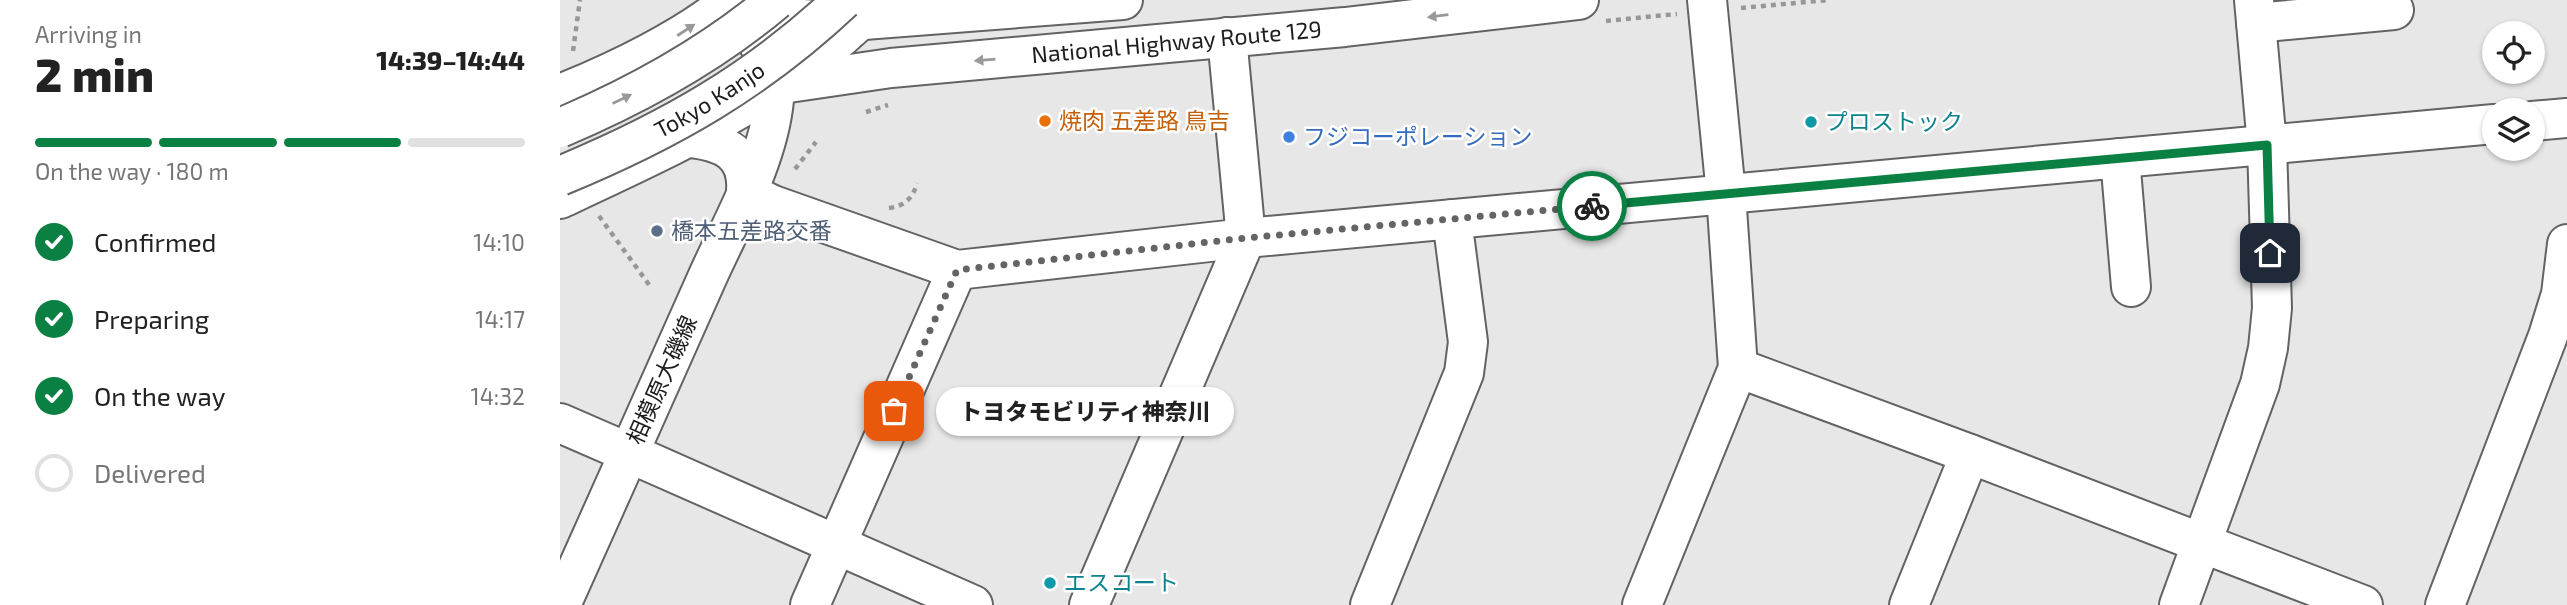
<!DOCTYPE html>
<meta charset="utf-8">
<style>
:root{--surface:#fff;--page:#f6f6f6;--text:#222;--muted:#767676;--line:#e0e0e0;--accent:#0b8043}
body{margin:0;font-family:"Exo 2","Noto Sans JP",sans-serif;background:var(--page);color:var(--text);height:100vh;display:flex;flex-direction:column;font-size:26px;white-space:nowrap}
*{box-sizing:border-box;margin:0}
p{font-size:23px;color:var(--muted)}
.icon{flex:none;width:38px;height:38px;fill:none;stroke:currentColor;stroke-width:2;stroke-linecap:round;stroke-linejoin:round}
.map{position:relative;flex:1;overflow:hidden}
.drawer{display:flex;flex-direction:column;background:var(--surface);width:560px}
.drawer>*{flex:none}
.tools{position:absolute;left:1922px;top:21px;display:grid;gap:14px}
.tools a{display:grid;place-items:center;width:63px;height:63px;border-radius:50%;background:var(--surface);box-shadow:0 2px 5px #0004;font-size:35px}
.pin{position:absolute;display:grid;place-items:center;width:60px;height:60px;color:#fff;margin:-30px;border-radius:14px;box-shadow:0 4px 10px #0006}
.courier{position:absolute;display:grid;place-items:center;width:70px;height:70px;margin:-35px;border:5px solid #0b8043;border-radius:50%;background:#fff;color:#222;box-shadow:0 2px 9px #0007}
.bubble{position:absolute;height:49px;border-radius:24px;background:var(--surface);box-shadow:0 2px 5px #0004;font-size:23px;font-weight:800;line-height:49px;text-align:center}
.headline em{font-style:normal;font-weight:800}
.headline div{display:flex;flex-direction:column-reverse}
.headline{display:flex;align-items:center;justify-content:space-between;height:119px;padding:0 35px}
h1{font-size:46px;font-weight:800;line-height:52px}
.bar{display:grid;grid-template-columns:repeat(4,1fr);gap:10px 7px;align-content:center;height:84px;padding:0 35px}
.bar i{height:9px;border-radius:5px;background:var(--line)}
.bar .current{background:var(--accent)}
.bar p{grid-column:span 4}
ol{padding:0 35px;list-style:none}
li{display:flex;align-items:center;gap:21px;height:77px}
li p{margin-inline-start:auto}
li .icon{padding:7px;border-radius:50%;background:var(--accent);color:#fff;stroke-width:4}
li:last-child{color:var(--muted)}
li i{width:38px;height:38px;border:4px solid var(--line);border-radius:50%}
main{display:flex;flex:1;min-height:0}
.map>svg:first-child{display:block}
.lines{fill:none;stroke-linecap:round;stroke-linejoin:round}
.minor-casing{stroke:#626364;stroke-width:42}
.major-casing{stroke:#626364;stroke-width:42}
.highway-casing{stroke:#626364;stroke-width:42}
.path{stroke:#979797;stroke-width:4.5;stroke-dasharray:5 5;stroke-linecap:butt}
.minor{stroke:#fff;stroke-width:38}
.major{stroke:#fff;stroke-width:38}
.highway{stroke:#fff;stroke-width:38}
.highway-bridge-casing{stroke:#626364;stroke-width:42;stroke-linecap:butt}
.highway-bridge{stroke:#fff;stroke-width:38}
.oneway{fill:#999}
.done{stroke:#646464;stroke-width:7;stroke-dasharray:0 12.6}
.route{stroke:#0b8043;stroke-width:9}
.food-dot{fill:#e8710a;stroke:#fff;stroke-width:2.5}
.culture-dot{fill:#0f9aa8;stroke:#fff;stroke-width:2.5}
.shop-dot{fill:#3f7fe0;stroke:#fff;stroke-width:2.5}
.service-dot{fill:#5c6f8a;stroke:#fff;stroke-width:2.5}
.labels{text-anchor:middle;stroke-width:5;stroke-linejoin:round;paint-order:stroke}
.street-label{font-size:23px;fill:#1d1d1d;stroke:#fff}
.food-label{font-size:23px;fill:#c56008;stroke:#fff;text-anchor:start}
.culture-label{font-size:23px;fill:#0d838f;stroke:#fff;text-anchor:start}
.shop-label{font-size:23px;fill:#366cbe;stroke:#fff;text-anchor:start}
.service-label{font-size:23px;fill:#4e5e75;stroke:#fff;text-anchor:start}
</style>
<main>
<section class="drawer">
<div class="headline"><div><h1>2 min</h1><p>Arriving in</p></div><em>14:39–14:44</em></div>
<div class="bar"><i class="current"></i><i class="current"></i><i class="current"></i><i></i><p>On the way · 180 m</p></div>
<ol>
<li><svg class="icon" aria-label="check" viewBox="0 0 24 24"><path d="M5 12l5 5 9-10"/></svg>Confirmed<p>14:10</p></li>
<li><svg class="icon" aria-label="check" viewBox="0 0 24 24"><path d="M5 12l5 5 9-10"/></svg>Preparing<p>14:17</p></li>
<li><svg class="icon" aria-label="check" viewBox="0 0 24 24"><path d="M5 12l5 5 9-10"/></svg>On the way<p>14:32</p></li>
<li><i></i>Delivered</li>
</ol>
</section>
<div class="map">
<svg width="2007" height="605" viewBox="0 0 2007 605">
<rect width="100%" height="100%" fill="#e7e7e8"/>
<g class="lines">
<defs>
<g id="minor">
<polyline points="1696,23 1834,10"/>
<polyline points="1972,121 2007,118"/>
<polyline points="1560,158 1571,287"/>
<polyline points="186,192 213,205 397,270 686,238 1934,124"/>
<polyline points="1178,368 1410,454 1803,605"/>
<polyline points="0,423 69,453 1,605"/>
<polyline points="250,605 397,270"/>
<polyline points="529,605 686,238 667,37"/>
<polyline points="810,605 904,373 908,342 892,219"/>
<polyline points="1082,605 1178,368 1166,194 1147,0"/>
<polyline points="1349,605 1410,454"/>
<polyline points="1619,605 1700,384 1708,348 1712,308 1707,145 1694,0"/>
<polyline points="1885,605 1988,336 2001,294 2007,244"/>
</g>
<path id="major" d="M165,5C188,26 209,53 215,84C216,89 214,96 214,100C208,162 172,222 147,278C121,336 95,394 69,453L413,605"/>
<g id="highway">
<polyline points="165,5 243,19 278,22 563,0"/>
<path id="s1" d="M215,85L331,68L785,27L1019,0"/>
<path d="M0,94C55,72 126,38 171,0"/>
<path d="M130,138C164,142 189,153 186,192"/>
<path d="M0,199C105,150 223,97 306,14"/>
</g>
</defs>
<use href="#minor" class="minor-casing"/>
<use href="#major" class="major-casing"/>
<use href="#highway" class="highway-casing"/>
<g class="path">
<polyline points="1181,8 1268,0"/>
<polyline points="1046,21 1117,14"/>
<polyline points="13,51 20,0"/>
<polyline points="306,112 328,105"/>
<polyline points="235,169 256,142"/>
<path d="M329,208C345,206 353,198 357,183"/>
<polyline points="39,216 90,286"/>
</g>
<use href="#minor" class="minor"/>
<use href="#major" class="major"/>
<use href="#highway" class="highway"/>
<defs>
<g id="highway-bridge">
<path d="M0,128C78,95 151,55 216,0"/>
<path id="s2" d="M0,176C109,131 197,81 283,0"/>
</g>
</defs>
<use href="#highway-bridge" class="highway-bridge-casing"/>
<use href="#highway-bridge" class="highway-bridge"/>
</g>
<defs><path id="oneway-solid" d="M-6-.8H1V-3.2L6.5 0L1 3.2V.8H-6Z" transform="scale(1.75)"/></defs>
<g class="oneway">
<use href="#oneway-solid" transform="translate(878 16) rotate(173)"/>
<use href="#oneway-solid" transform="translate(126 30) rotate(-33)"/>
<use href="#oneway-solid" transform="translate(425 60) rotate(175)"/>
<use href="#oneway-solid" transform="translate(62 99) rotate(-26)"/>
</g>
<g class="lines">
<polyline class="done" points="334,411 397,270 686,238 1032,206"/>
<polyline class="route" points="1032,206 1707,145 1710,253"/>
</g>
<circle class="food-dot" cx="485" cy="121" r="7"/>
<g class="culture-dot">
<circle cx="1251" cy="122" r="7"/>
<circle cx="490" cy="583" r="7"/>
</g>
<circle class="shop-dot" cx="729" cy="137" r="7"/>
<circle class="service-dot" cx="97" cy="231" r="7"/>
<g class="labels">
<g class="street-label">
<text dy="8" stroke="none"><textPath href="#s1" startOffset="404">National Highway Route 129</textPath></text>
<text dy="8" stroke="none"><textPath href="#s2" startOffset="168">Tokyo Kanjo</textPath></text>
<text transform="translate(102 380) rotate(-66)" y="8">相模原大磯線</text>
</g>
<g class="food-label">
<text x="499" y="129">焼肉 五差路 鳥吉</text>
</g>
<g class="culture-label">
<text x="1265" y="130">プロストック</text>
<text x="504" y="591">エスコート</text>
</g>
<g class="shop-label">
<text x="743" y="145">フジコーポレーション</text>
</g>
<g class="service-label">
<text x="111" y="239">橋本五差路交番</text>
</g>
</g>
</svg>
<div class="tools">
<a><svg class="icon" aria-label="locate" viewBox="0 0 24 24"><circle cx="12" cy="12" r="6"/><path d="M12 2v4M12 18v4M2 12h4M18 12h4"/></svg></a>
<a><svg class="icon" aria-label="layers" viewBox="0 0 24 24"><path d="M12 4l9 5-9 5-9-5zM3 14l9 5 9-5"/></svg></a>
</div>
<div class="pin" style="left:334px;top:411px;background:#ea580c"><svg class="icon" aria-label="bag" viewBox="0 0 24 24"><path d="M5 8h14l-1 12H6zM9 8a3 3 0 0 1 6 0"/></svg></div>
<div class="pin" style="left:1710px;top:253px;background:#1f2937"><svg class="icon" aria-label="home" viewBox="0 0 24 24"><path d="M3 11l9-7 9 7M6 9v11h12V9"/></svg></div>
<div class="courier" style="left:1032px;top:206px"><svg class="icon" aria-label="bike" viewBox="0 0 24 24"><circle cx="6" cy="16" r="4"/><circle cx="18" cy="16" r="4"/><path d="M6 16l4-8h5l3 8M10 8l3 8H6M13 5h3"/></svg></div>
<div class="bubble" style="left:376px;top:387px;width:298px">トヨタモビリティ神奈川</div>
</div>
</main>
